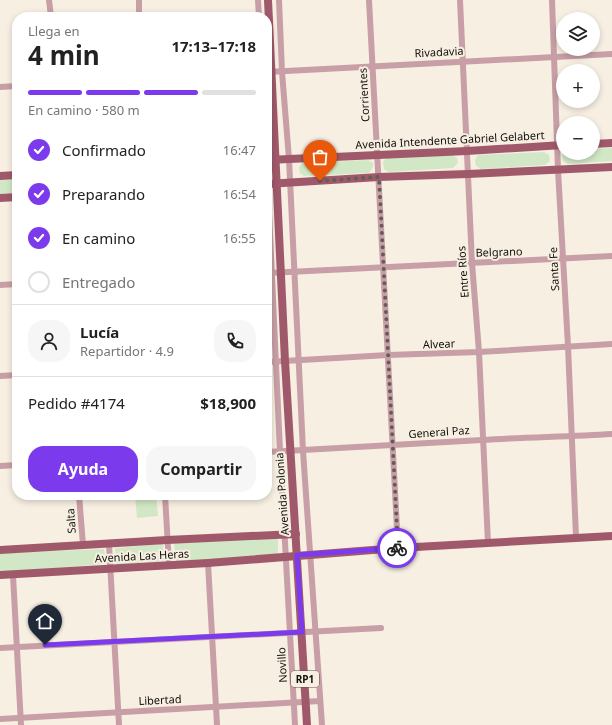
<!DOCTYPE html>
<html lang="es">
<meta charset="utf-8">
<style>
:root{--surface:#fff;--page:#f6f6f6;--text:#222;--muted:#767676;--line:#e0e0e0;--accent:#7c3aed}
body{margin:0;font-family:"Noto Sans",sans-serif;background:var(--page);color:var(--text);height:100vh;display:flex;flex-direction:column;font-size:15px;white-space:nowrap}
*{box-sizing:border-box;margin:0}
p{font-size:13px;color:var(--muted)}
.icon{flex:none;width:22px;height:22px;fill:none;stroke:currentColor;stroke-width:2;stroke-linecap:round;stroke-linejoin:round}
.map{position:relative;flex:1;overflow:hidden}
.panel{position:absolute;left:12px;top:12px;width:260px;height:488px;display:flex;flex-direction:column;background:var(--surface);border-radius:16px;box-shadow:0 2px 6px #0003}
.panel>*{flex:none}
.tools{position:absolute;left:556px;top:12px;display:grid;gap:8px}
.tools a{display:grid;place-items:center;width:44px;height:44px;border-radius:50%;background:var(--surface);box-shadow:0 2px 6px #0003;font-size:20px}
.pin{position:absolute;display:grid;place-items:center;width:34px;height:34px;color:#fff;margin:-41px -17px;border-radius:50% 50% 50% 0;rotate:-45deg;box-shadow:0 0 4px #0007}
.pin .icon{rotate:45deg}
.courier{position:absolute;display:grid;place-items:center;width:40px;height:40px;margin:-20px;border:3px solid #7c3aed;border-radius:50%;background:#fff;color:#222;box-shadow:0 1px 5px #0007}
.head em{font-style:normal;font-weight:700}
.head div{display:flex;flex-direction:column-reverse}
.head{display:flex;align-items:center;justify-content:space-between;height:68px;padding:0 16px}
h1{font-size:26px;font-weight:700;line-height:30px}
.bar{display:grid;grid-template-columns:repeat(4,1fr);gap:6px 4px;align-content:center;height:48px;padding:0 16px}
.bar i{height:5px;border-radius:3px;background:var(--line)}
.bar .on{background:var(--accent)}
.bar p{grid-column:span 4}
.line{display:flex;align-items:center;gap:10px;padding:0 16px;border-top:1px solid var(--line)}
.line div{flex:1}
.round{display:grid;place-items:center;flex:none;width:42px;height:42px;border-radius:16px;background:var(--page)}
ol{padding:0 16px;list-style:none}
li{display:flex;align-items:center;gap:12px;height:44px}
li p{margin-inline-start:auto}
li .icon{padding:4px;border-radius:50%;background:var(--accent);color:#fff;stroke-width:4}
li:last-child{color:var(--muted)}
li i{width:22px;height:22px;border:2px solid var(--line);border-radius:50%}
.action{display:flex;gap:8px;margin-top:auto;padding:8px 16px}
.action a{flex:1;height:46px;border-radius:16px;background:var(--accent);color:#fff;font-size:16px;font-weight:700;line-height:46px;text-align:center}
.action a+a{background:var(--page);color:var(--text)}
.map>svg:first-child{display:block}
.green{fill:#d1e7c5}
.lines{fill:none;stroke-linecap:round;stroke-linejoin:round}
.minor{stroke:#c89fa6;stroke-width:6}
.major{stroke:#a0596a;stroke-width:8}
.done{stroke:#625d56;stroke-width:4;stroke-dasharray:0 7.2}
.route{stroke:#7c3aed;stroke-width:5}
.labels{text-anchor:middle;stroke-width:4;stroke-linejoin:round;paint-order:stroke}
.shield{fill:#f7efe2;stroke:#56524c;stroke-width:1}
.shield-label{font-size:10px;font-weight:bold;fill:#110f0b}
.street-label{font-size:11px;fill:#110f0b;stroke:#f7efe2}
</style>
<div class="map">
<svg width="612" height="725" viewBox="0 0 612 725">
<rect width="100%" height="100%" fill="#f7efe2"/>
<g class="green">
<polygon points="612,148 612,161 568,164 563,161 562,155 563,153 593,153 593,149"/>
<polygon points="544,152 549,155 550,161 545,165 481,169 476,166 475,160 478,155"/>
<polygon points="452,155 457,158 458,163 453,168 389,172 384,169 383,162 386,158"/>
<polygon points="368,160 373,163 373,167 369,173 304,176 300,173 299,167 302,163"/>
<polygon points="17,179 17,193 0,194 0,180"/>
<polygon points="135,495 156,495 158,516 137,518"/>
<polygon points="278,538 278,555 176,562 174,542"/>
<polygon points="163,544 164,561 116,565 115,548"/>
<polygon points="104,549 106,564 0,572 0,553"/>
</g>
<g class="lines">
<g class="minor">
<polyline points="49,0 51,17"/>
<polyline points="139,0 139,17"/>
<polyline points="258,0 259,17"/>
<polyline points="279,0 282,72 289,159 303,451 322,725"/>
<polyline points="369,0 398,548"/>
<polyline points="460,0 472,263 479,352 488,543"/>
<polyline points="552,0 558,170 568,346 576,537"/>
<polyline points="267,72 612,54"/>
<polyline points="0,87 17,86"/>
<polyline points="267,169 280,451 295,725"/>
<polyline points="268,273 612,256"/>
<polyline points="0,285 17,284"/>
<polyline points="267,362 388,355 479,352 612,344"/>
<polyline points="0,376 17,375"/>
<path d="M267,452C339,448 410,444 482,440C525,437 569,437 612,434"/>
<polyline points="0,466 17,465"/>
<polyline points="79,495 83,545"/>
<polyline points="165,495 169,565"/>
<polyline points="109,544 119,725"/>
<polyline points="208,563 217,725"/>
<polyline points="13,575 21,725"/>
<polyline points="0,648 381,628"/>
<polyline points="0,719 320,701"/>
</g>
<g class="major">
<polyline points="268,0 285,361 307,725"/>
<polyline points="593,144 612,143"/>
<polyline points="267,160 467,151 563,145"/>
<polyline points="0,176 17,175"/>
<polyline points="267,184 379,177 468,174 612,167"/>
<polyline points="0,198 17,197"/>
<polyline points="0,550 167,540 296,534"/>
<polyline points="0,575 208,563 398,548 612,536"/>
</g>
</g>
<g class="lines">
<polyline class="done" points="320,181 379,177 398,548 397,548"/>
<polyline class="route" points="45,645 302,632 297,555 397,548"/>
</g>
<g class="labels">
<rect class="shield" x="291" y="671" width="28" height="16" rx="3"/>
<g class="shield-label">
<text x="305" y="683">RP1</text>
</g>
<g class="street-label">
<text transform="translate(439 52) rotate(-3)" y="4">Rivadavia</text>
<text transform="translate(364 95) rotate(-93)" y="4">Corrientes</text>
<text transform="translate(450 140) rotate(-3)" y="4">Avenida Intendente Gabriel Gelabert</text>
<text transform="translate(499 252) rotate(-2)" y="4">Belgrano</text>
<text transform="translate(554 269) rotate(-93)" y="4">Santa Fe</text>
<text transform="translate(463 272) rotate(-94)" y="4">Entre Ríos</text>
<text transform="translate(439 344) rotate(-2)" y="4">Alvear</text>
<text transform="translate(439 432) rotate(-4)" y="4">General Paz</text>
<text transform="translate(282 494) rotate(-94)" y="4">Avenida Polonia</text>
<text transform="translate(71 521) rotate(-94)" y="4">Salta</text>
<text transform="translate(142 556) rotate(-3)" y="4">Avenida Las Heras</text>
<text transform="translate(282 665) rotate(-93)" y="4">Novillo</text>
<text transform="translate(160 700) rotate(-3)" y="4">Libertad</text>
</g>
</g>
</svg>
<div class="tools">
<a><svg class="icon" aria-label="layers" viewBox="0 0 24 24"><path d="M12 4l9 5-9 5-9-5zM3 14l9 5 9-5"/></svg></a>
<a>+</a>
<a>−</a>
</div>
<div class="pin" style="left:320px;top:181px;background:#ea580c"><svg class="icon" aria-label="bag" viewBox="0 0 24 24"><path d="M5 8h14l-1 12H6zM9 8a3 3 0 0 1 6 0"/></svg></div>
<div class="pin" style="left:45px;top:645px;background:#1f2937"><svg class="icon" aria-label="home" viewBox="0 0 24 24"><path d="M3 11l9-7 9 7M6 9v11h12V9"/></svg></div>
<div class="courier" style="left:397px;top:548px"><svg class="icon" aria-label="bike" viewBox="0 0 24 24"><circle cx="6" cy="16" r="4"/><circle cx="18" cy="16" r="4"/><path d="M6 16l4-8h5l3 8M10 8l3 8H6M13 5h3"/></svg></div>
<section class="panel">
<div class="head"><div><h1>4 min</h1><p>Llega en</p></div><em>17:13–17:18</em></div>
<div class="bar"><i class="on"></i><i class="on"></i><i class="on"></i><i></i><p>En camino · 580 m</p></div>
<ol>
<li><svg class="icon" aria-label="check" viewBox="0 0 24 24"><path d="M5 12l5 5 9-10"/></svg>Confirmado<p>16:47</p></li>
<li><svg class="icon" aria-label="check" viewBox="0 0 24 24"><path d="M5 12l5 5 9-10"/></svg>Preparando<p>16:54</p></li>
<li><svg class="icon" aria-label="check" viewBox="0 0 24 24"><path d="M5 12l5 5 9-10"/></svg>En camino<p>16:55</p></li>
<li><i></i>Entregado</li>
</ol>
<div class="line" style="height:72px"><a class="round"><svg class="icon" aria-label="person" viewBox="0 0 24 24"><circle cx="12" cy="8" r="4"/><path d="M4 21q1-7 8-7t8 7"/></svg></a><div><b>Lucía</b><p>Repartidor · 4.9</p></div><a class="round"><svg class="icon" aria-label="phone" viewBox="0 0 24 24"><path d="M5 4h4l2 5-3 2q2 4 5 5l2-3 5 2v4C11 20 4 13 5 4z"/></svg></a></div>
<div class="line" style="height:52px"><div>Pedido #4174</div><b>$18,900</b></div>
<div class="action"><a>Ayuda</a><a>Compartir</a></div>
</section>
</div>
